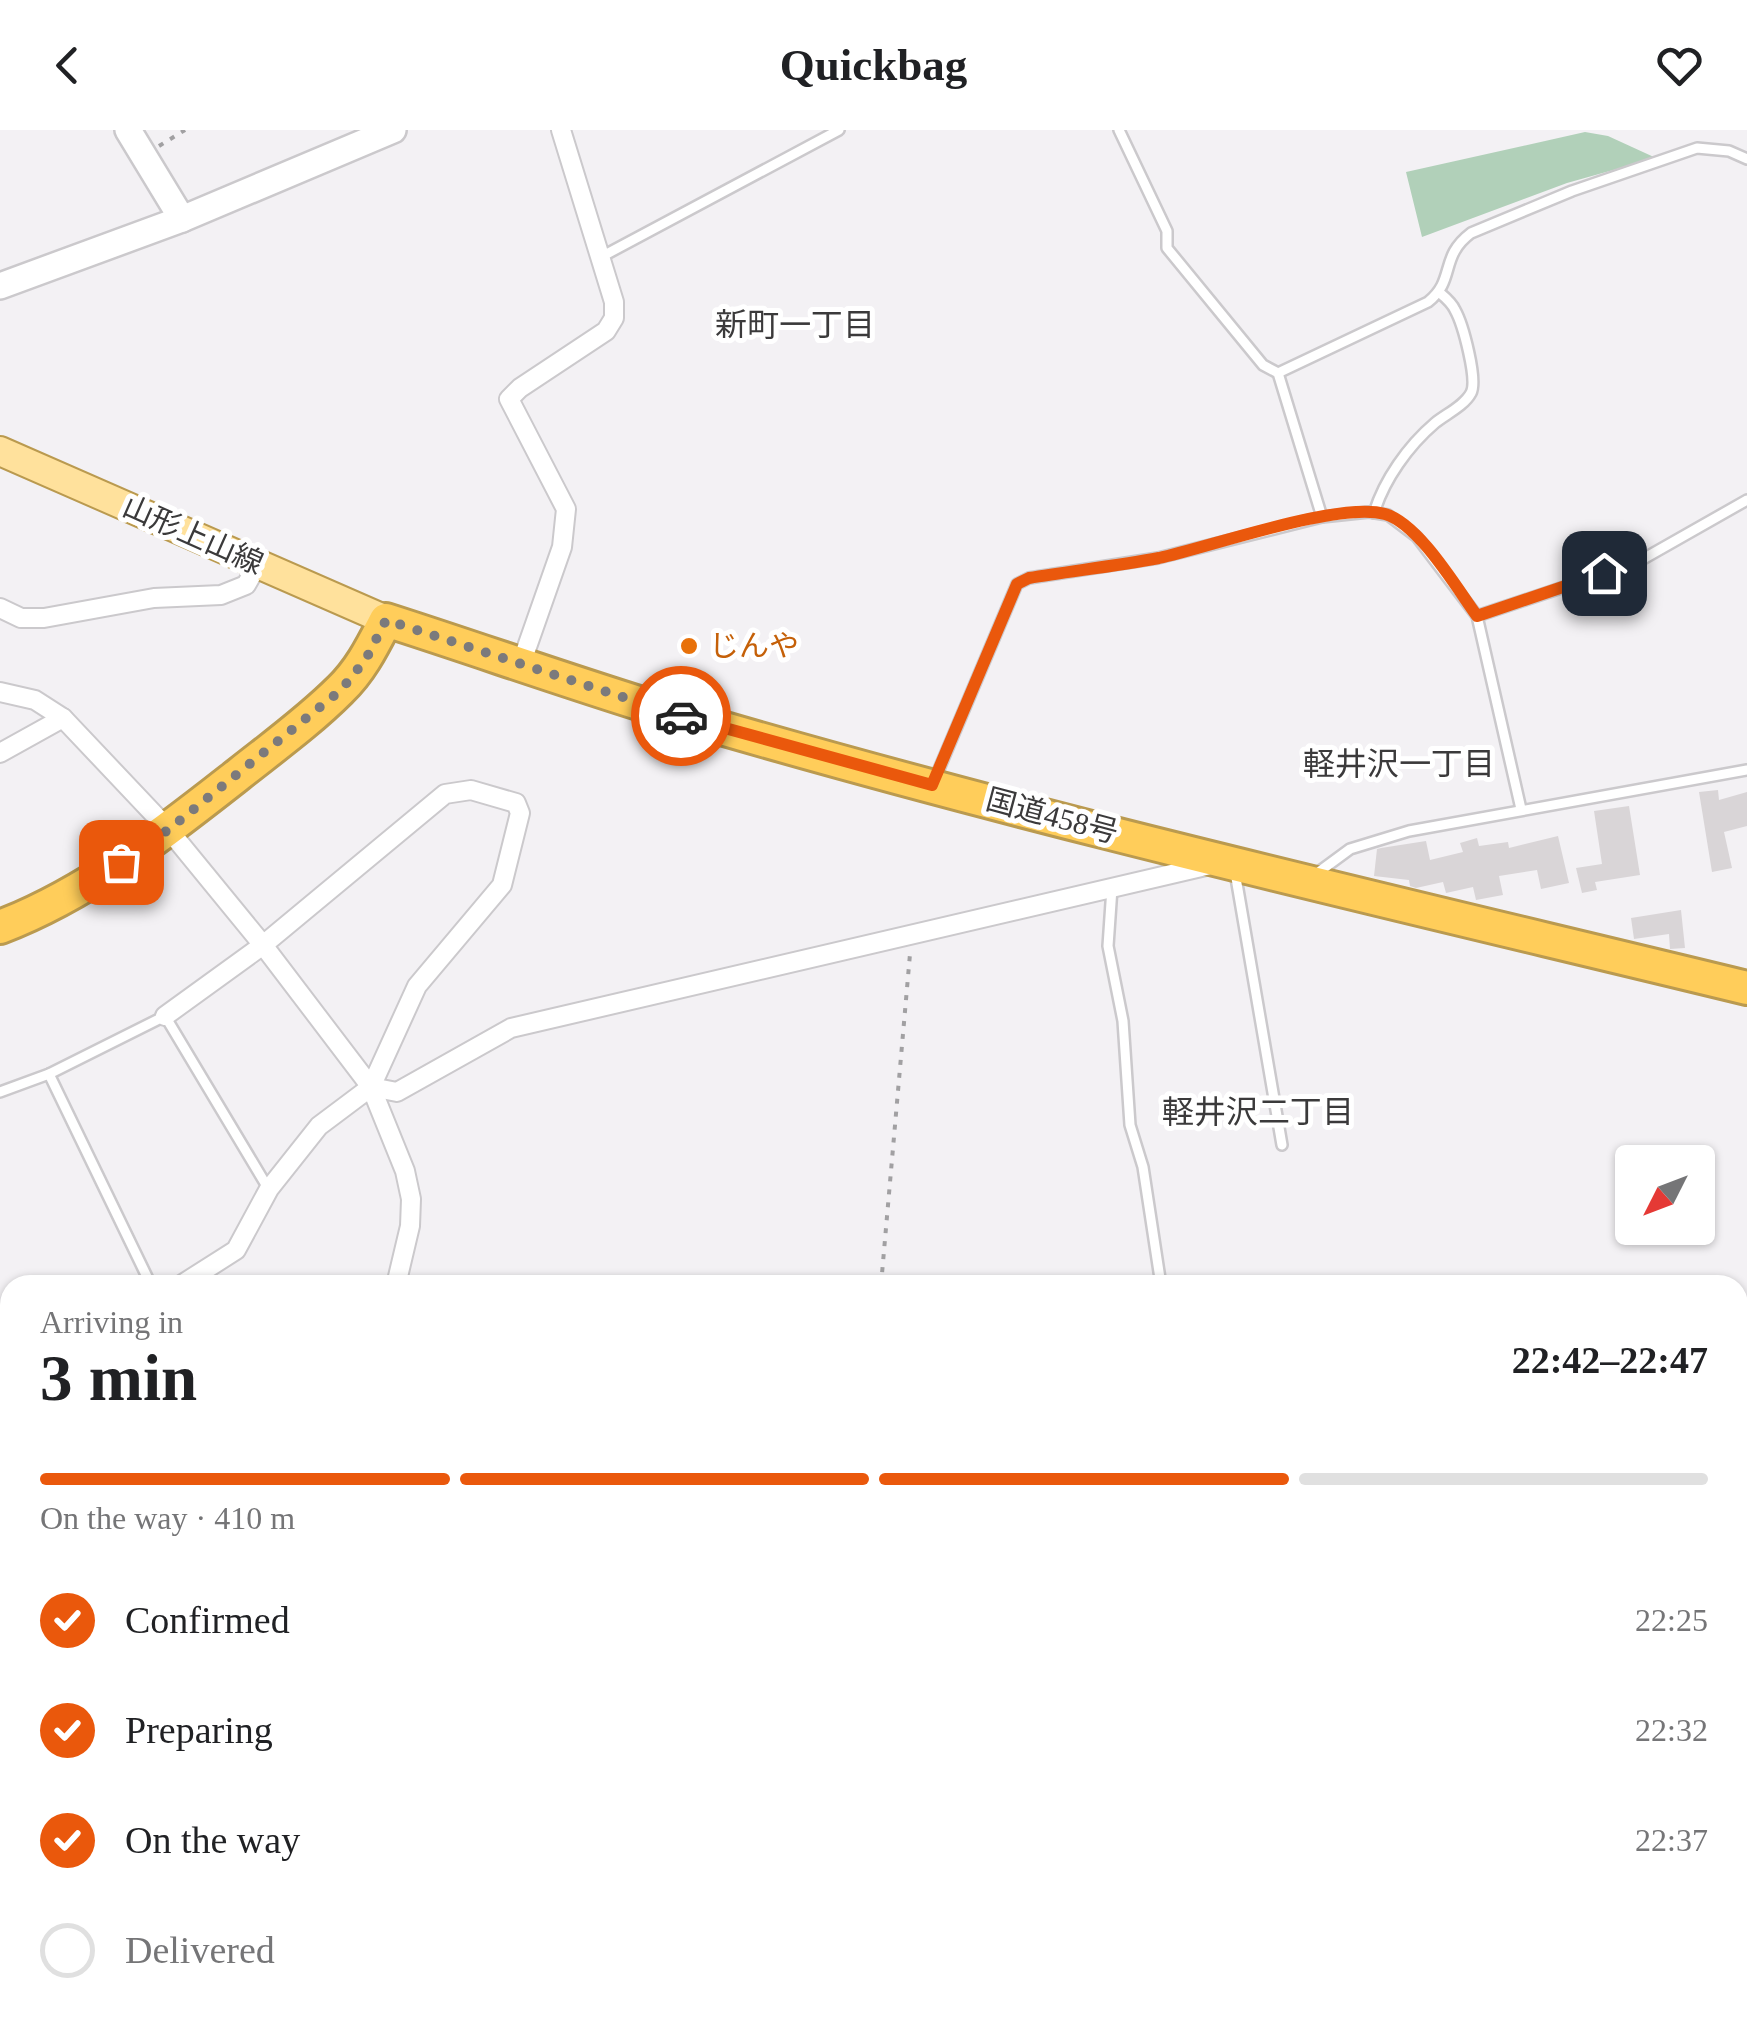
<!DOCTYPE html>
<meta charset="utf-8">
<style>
:root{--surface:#fff;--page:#f6f6f6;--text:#202124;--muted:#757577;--line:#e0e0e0;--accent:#ea580c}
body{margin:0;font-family:"Times New Roman","Noto Sans JP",serif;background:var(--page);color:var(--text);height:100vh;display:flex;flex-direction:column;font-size:38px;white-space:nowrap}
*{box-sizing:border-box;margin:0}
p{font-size:32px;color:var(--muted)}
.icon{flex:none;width:55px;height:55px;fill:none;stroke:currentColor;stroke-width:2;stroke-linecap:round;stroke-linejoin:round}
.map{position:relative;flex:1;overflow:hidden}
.drawer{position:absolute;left:0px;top:1145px;width:1748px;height:750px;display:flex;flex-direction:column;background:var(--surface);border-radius:30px 30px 0 0;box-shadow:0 2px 8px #0004}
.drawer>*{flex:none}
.needle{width:65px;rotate:228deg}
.fabs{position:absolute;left:1615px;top:1015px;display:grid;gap:20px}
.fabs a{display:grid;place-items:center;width:100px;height:100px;border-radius:10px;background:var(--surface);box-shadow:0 2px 8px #0004;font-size:50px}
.pin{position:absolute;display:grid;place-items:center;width:85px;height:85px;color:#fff;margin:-42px;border-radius:20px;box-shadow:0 5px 15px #0006}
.courier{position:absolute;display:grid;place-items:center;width:100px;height:100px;margin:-50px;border:8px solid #ea580c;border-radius:50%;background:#fff;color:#222;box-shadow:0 2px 12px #0007}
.summary em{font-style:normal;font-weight:800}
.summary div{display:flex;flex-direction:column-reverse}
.summary{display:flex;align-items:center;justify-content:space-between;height:170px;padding:0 40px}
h1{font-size:65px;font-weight:800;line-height:75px}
.bar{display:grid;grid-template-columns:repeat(4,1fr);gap:15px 10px;align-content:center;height:120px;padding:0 40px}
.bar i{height:12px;border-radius:8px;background:var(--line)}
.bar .selected{background:var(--accent)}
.bar p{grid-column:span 4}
ol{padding:0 40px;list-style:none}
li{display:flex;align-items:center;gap:30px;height:110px}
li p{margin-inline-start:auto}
li .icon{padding:10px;border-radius:50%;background:var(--accent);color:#fff;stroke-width:4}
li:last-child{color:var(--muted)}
li i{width:55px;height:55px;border:5px solid var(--line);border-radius:50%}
header{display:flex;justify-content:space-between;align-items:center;height:130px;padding:0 40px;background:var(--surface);font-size:45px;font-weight:800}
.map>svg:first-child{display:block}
.green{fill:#b1d0b9}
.building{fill:#d9d5d7}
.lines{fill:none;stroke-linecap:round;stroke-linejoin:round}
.lane-casing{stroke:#cbc9cc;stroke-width:14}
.street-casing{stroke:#cbc9cc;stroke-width:22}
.secondary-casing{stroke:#cbc9cc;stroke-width:30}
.primary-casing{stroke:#ba9a4f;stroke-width:32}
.highway-casing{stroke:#ba9a4f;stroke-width:38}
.path{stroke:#a1a0a2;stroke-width:4;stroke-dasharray:5 8;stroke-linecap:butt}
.lane{stroke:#fff;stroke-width:9}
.street{stroke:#fff;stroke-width:18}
.secondary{stroke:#fff;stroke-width:25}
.primary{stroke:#ffe19c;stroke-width:28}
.highway{stroke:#ffcd5a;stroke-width:32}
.done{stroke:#7b7a7c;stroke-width:10;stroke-dasharray:0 18}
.route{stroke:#ea580c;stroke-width:12}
.food-dot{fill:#e8710a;stroke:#fff;stroke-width:4}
.labels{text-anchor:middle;stroke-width:10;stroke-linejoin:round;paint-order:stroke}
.street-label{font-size:30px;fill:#3b3a3b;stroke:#fff}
.food-label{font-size:30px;fill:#c56008;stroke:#fff;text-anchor:start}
.neighbourhood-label{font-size:32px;fill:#3b3a3b;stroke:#fff}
</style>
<header><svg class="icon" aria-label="back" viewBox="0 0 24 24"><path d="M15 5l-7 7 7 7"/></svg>Quickbag<svg class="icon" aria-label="heart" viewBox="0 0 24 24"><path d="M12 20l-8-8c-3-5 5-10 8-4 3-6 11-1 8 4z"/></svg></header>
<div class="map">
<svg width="1747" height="1895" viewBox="0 0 1747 1895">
<rect width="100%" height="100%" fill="#f3f1f4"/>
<g class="green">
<polygon points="1585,2 1608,6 1656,28 1567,53 1422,107 1406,42"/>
<path d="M1738,1693C1747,1717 1747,1801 1738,1828Z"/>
<polygon points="923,1885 1712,1885 1706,1895 922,1895"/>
</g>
<g class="building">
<polygon points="1718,660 1719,670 1747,662 1747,696 1724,702 1732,738 1712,742 1699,662"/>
<polygon points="1629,676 1640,745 1595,752 1597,760 1582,763 1576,738 1602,734 1594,681"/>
<polygon points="1558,706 1569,753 1541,759 1537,740 1499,746 1503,765 1476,770 1473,757 1446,763 1443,752 1416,758 1410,756 1409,750 1374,746 1377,719 1381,718 1426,711 1430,730 1463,722 1460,713 1477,708 1479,716 1508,712 1509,718"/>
<polygon points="1681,780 1685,818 1670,819 1669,804 1634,809 1631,788"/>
</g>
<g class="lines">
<defs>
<g id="lane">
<polyline points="1119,0 1167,101 1167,118 1263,235 1278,243 1322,387"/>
<polyline points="601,127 839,0"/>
<path d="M1278,243L1428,172C1456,150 1439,127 1471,103L1572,61L1697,18L1729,21L1747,29"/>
<path d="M1374,383C1384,350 1408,316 1435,293C1446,284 1464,276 1471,263C1478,250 1463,194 1455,180C1452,173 1446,168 1440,163"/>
<polyline points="1477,486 1636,433 1747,370"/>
<polyline points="934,651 1017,454 1029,448 1158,428 1322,387 1369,382 1388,385 1417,407 1477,486 1521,679"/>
<polyline points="1235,742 1282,1015"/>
<polyline points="1316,744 1350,719 1409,701 1747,640"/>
<polyline points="1112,758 1108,816 1123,891 1130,995 1143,1037 1161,1155"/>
<polyline points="49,944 151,1155"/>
<polyline points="0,962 49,944 165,886 268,1058"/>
<polyline points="0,1181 10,1208"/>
<polyline points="0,1230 10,1226"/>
<polyline points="1738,1592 1747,1593"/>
</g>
<g id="street">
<polyline points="0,478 21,488 44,488 154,468 221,465 246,455 258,434"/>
<polyline points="521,534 562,417 566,379 509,269 520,258 606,201 614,188 614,172 561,0"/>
<polyline points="0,562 35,570 63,588 168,699 263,815 371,957 405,1041 411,1069 410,1096 396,1155"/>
<polyline points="0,623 63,588"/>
<polyline points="165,886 263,815 445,664 471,660 516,673 520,683 502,755 417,856 371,957 319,996 269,1059 236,1120 181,1155"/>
<polyline points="371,957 397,962 511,898 1210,735"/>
<polyline points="618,1895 623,1885"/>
<polyline points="1742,1895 1741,1807 1747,1783"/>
</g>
<g id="secondary">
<polyline points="128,0 182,89"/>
<polyline points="0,156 182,89 393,0"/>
</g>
<polyline id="primary" points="0,321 386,490"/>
<path id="highway" d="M0,797C89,763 165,702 239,644C273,617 309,591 340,560C361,540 373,515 386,490C486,522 586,558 687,588C1037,691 1393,772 1747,858"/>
</defs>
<use href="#lane" class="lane-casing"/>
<use href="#street" class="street-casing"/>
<use href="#secondary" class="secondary-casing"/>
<use href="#primary" class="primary-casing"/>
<use href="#highway" class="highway-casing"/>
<g class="path">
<polyline points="159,16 185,0"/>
<polyline points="881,1155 910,824"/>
<polyline points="1738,1678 1747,1674"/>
<polyline points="1438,1885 1455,1895"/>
<polyline points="1500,1885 1505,1889 1510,1885"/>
<polyline points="1561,1885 1568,1895"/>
<polyline points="0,1894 0,1895"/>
<polyline points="1370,1895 1393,1885"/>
<polyline points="1472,1895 1477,1885"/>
<polyline points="1578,1895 1589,1885"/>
</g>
<use href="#lane" class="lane"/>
<use href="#street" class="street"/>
<use href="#secondary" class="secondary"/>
<use href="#primary" class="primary"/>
<use href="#highway" class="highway"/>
</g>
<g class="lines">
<polyline class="done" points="121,732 168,700 341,560 366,529 386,490 681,586"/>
<path class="route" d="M681,586L932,655L1017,454L1029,448C1072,441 1116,436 1159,428C1210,417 1339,371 1385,384C1419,394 1456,457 1477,486L1604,443"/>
</g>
<circle class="food-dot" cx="689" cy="516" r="10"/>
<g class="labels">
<g class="street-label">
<text transform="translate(193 405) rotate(24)" y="10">山形上山線</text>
<text transform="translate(1052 686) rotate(15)" y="10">国道458号</text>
</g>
<g class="food-label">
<text x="709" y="526">じんや</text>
</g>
<g class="neighbourhood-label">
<text x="795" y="206">新町一丁目</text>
<text x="1399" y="645">軽井沢一丁目</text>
<text x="1258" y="993">軽井沢二丁目</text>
</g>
</g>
</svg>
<div class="fabs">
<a><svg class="needle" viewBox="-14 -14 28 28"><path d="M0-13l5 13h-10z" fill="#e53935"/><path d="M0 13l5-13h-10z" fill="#757577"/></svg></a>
</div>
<div class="pin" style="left:121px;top:732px;background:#ea580c"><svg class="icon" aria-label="bag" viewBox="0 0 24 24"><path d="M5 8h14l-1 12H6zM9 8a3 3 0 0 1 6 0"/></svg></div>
<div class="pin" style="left:1604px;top:443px;background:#1f2937"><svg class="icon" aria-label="home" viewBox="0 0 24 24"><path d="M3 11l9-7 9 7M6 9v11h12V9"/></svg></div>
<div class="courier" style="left:681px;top:586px"><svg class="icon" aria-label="car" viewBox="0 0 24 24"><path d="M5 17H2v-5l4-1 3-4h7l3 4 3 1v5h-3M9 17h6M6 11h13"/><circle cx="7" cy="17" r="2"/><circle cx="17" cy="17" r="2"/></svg></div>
<section class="drawer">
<div class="summary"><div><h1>3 min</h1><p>Arriving in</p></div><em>22:42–22:47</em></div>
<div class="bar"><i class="selected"></i><i class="selected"></i><i class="selected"></i><i></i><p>On the way · 410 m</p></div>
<ol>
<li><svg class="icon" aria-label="check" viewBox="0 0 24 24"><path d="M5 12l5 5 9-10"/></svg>Confirmed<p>22:25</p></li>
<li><svg class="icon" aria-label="check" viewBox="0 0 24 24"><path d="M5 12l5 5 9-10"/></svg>Preparing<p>22:32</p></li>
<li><svg class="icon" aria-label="check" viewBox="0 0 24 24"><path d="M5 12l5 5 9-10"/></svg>On the way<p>22:37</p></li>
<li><i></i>Delivered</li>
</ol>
</section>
</div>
